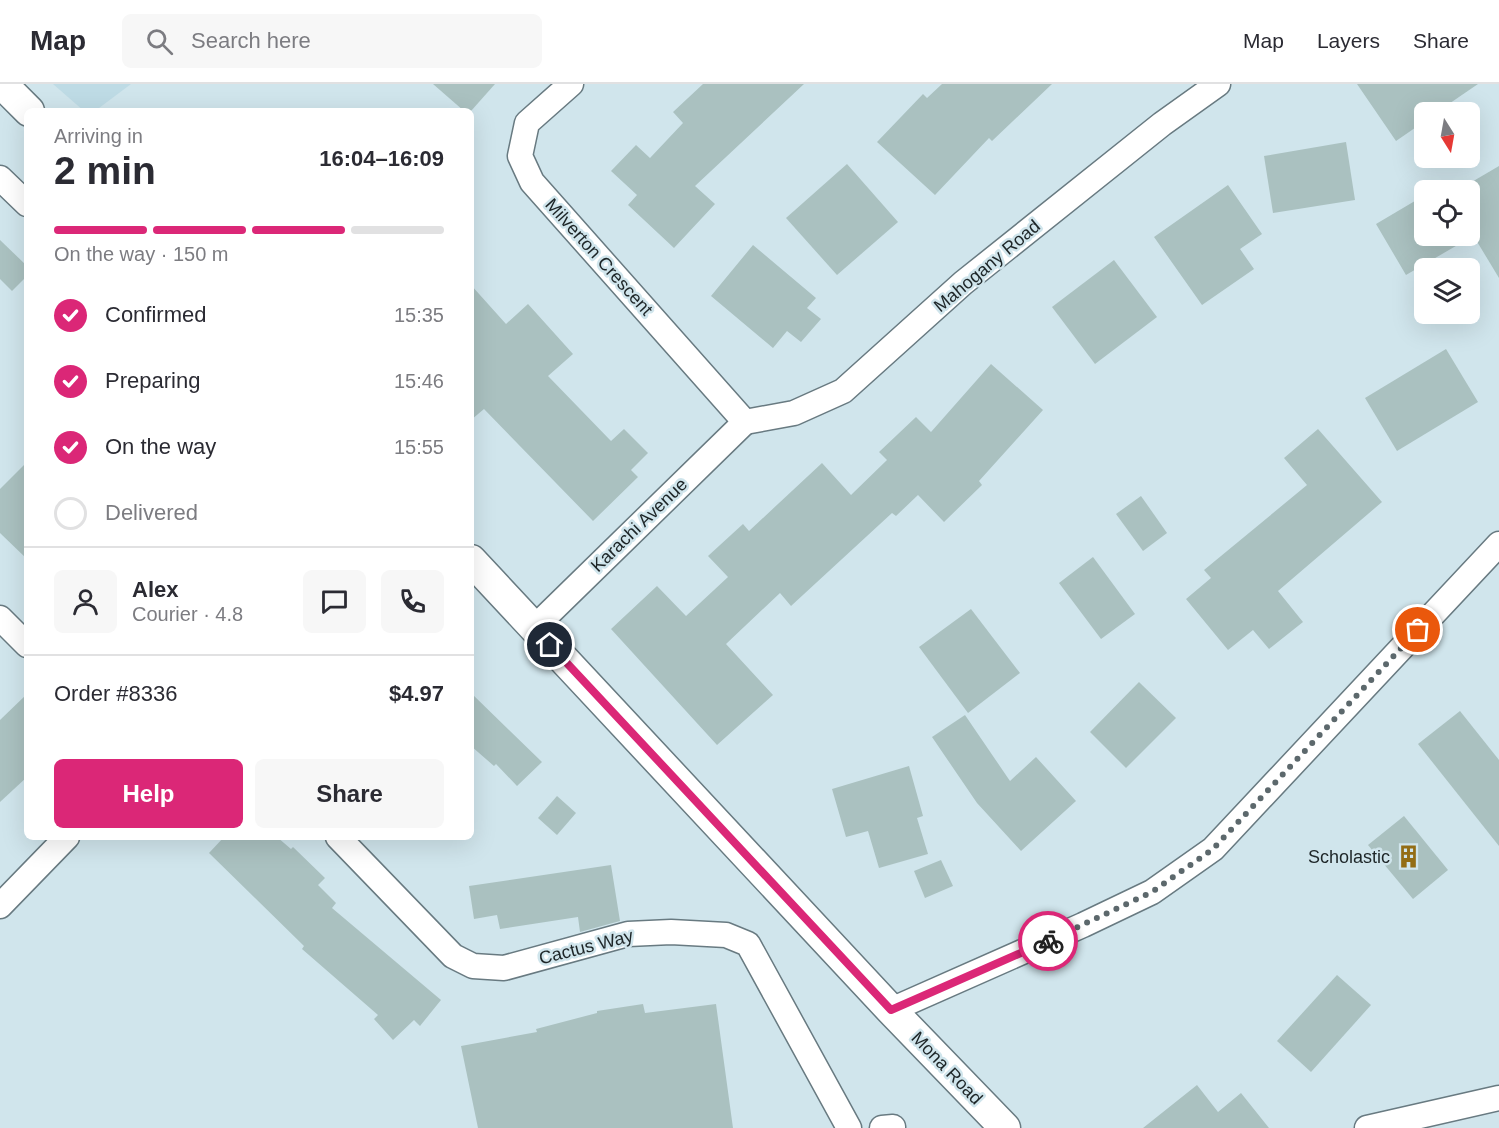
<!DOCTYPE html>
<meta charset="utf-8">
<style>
:root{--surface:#fff;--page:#f7f7f7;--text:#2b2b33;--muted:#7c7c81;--line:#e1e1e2;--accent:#db2777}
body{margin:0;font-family:Arial,sans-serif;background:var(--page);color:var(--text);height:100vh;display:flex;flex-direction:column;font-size:22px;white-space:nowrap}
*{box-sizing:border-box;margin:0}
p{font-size:20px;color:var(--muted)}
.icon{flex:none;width:33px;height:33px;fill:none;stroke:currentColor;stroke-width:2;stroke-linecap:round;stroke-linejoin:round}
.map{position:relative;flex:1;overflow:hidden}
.sheet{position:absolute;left:24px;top:24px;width:450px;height:732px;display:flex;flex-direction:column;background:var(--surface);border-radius:9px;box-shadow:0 6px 24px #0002}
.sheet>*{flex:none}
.needle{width:39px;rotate:169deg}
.controls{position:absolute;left:1414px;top:18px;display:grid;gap:12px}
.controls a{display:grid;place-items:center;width:66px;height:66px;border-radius:9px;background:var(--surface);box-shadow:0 6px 24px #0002;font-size:30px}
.pin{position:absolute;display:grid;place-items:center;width:51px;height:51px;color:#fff;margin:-26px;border:3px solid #fff;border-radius:50%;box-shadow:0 2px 6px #0007}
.courier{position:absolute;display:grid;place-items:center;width:60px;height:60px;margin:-30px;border:4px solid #db2777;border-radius:50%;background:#fff;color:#222;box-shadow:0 2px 8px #0007}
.headline em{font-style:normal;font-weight:700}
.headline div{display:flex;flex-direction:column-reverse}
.headline{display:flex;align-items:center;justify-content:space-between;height:102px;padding:0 30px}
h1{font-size:39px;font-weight:700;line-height:45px}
.bar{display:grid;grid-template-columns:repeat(4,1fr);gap:9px 6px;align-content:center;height:72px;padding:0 30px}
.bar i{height:8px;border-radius:4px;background:var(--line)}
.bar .selected{background:var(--accent)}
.bar p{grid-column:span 4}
.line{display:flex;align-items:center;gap:15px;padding:0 30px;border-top:2px solid var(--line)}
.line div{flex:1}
.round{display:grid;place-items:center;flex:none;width:63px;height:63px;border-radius:9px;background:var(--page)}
ol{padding:0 30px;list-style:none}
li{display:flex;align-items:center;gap:18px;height:66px}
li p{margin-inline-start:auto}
li .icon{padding:6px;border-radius:50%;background:var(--accent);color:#fff;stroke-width:4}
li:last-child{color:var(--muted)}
li i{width:33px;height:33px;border:3px solid var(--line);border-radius:50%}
.primary-button{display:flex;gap:12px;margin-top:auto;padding:12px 30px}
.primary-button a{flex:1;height:69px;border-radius:9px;background:var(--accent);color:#fff;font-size:24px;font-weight:700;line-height:69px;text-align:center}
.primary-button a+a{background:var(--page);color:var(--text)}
header{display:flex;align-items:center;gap:36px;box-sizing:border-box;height:84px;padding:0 30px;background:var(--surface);border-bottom:2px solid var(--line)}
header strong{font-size:28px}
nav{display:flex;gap:33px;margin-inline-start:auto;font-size:21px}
.search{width:420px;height:54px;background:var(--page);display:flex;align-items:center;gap:15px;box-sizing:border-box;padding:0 21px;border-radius:9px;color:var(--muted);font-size:22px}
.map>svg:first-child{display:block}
.built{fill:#bedbe5}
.building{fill:#aac1c0}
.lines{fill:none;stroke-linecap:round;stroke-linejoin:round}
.minor-casing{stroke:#687a81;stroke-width:27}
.tertiary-casing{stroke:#687a81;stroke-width:33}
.minor{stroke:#fff;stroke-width:24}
.tertiary{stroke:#fff;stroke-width:30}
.done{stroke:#5c686c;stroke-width:6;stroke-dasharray:0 10.8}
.route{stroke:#db2777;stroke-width:8}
.labels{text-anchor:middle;stroke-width:5;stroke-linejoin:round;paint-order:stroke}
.street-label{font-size:18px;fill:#1d2527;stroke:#d0e5ec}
.poi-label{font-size:18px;fill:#1d2527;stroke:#d0e5ec;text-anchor:end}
</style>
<header>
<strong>Map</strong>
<div class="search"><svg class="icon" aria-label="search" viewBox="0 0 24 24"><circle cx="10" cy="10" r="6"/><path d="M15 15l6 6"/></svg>Search here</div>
<nav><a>Map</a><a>Layers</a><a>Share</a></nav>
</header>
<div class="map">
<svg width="1499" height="1044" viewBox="0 0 1499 1044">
<rect width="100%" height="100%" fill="#d0e5ec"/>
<polygon class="built" points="53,0 131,0 95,27 84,27"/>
<g class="building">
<polygon points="433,0 495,0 471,27 464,27"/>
<polygon points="703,0 804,0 695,102 715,120 674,164 628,121 637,111 611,87 636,61 650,74 683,39 673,28"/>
<polygon points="942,0 1052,0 992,57 989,54 935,111 877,58 923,10 927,14"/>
<polygon points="1357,0 1478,0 1437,28 1425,28 1425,37 1396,57"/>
<polygon points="1346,58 1355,116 1273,129 1264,72"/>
<polygon points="847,80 898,138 837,191 786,134"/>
<polygon points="1499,82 1499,194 1470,146 1470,99"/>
<polygon points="1228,101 1262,150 1240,165 1254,185 1202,221 1154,153"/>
<polygon points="1425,111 1425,152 1473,152 1406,191 1376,140"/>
<polygon points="0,156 27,182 27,192 12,207 0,195"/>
<polygon points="753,161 816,214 807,224 821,235 801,258 787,247 773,264 711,212"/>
<polygon points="1114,176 1157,233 1095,280 1052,223"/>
<polygon points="471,201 506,240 528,220 573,270 548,292 611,357 624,345 648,369 631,386 638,393 593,437 484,325 471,336"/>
<polygon points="1446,265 1478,318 1397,367 1365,314"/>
<polygon points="991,280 1043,326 979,397 982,401 944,438 918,411 896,432 892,429 791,522 780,509 726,560 773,611 717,661 611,545 657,502 686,532 728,493 708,472 743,440 749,447 822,379 851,411 887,376 879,368 916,333 931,348"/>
<polygon points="1318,345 1382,418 1278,507 1303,538 1269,565 1253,546 1228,566 1186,515 1211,494 1204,486 1307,401 1284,374"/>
<polygon points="27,378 27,475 0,449 0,405"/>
<polygon points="1141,412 1167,449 1143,467 1116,430"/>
<polygon points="1093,473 1135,530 1101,555 1059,499"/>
<polygon points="971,525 1020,589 968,629 919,563"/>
<polygon points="1139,598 1176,634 1126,684 1090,648"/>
<polygon points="471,609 542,678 517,702 496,680 494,682 471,662"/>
<polygon points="27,610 27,693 0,718 0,636"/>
<polygon points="1460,627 1499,676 1499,762 1418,660"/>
<polygon points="965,631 1010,697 1036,673 1076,717 1021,767 977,719 932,653"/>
<polygon points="909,682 923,732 917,734 928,770 879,784 868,747 846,753 832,705"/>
<polygon points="557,712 576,729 557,751 538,734"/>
<polygon points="1404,732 1448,786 1413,815 1368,761"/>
<polygon points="224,753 277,753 291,765 293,763 325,794 318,801 336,819 332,824 441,916 420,942 414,936 393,956 374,935 378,931 302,865 304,862 209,769"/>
<polygon points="941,776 953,802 925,814 914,787"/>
<polygon points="611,781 620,837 580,848 578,833 500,845 497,831 474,835 469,802"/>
<polygon points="1337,891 1371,921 1311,988 1277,957"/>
<polygon points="643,920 645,929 716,920 733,1044 478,1044 461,962 537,948 536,945 597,929 597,927"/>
<polygon points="1197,1001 1218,1028 1241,1009 1269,1044 1143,1044"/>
</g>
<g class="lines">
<defs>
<g id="minor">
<polyline points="571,0 527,39 520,72 532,98 745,338"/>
<polyline points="0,94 27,120"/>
<polyline points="745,338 794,329 843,307 963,199 1162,40 1218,0"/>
<polyline points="0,534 27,561"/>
<polyline points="534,544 745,338"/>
<polyline points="338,753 453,872 473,882 504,884 628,850 671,848 726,851 748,860 849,1044"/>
<polyline points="0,822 67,753"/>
<polyline points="891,926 1083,841 1152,808 1213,765 1499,460"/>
<polyline points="882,1044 893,1043"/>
<polyline points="1367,1044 1499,1014"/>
</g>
<g id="tertiary">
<polyline points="2,0 29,27"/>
<polyline points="471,476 891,926 1005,1044"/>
</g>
</defs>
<use href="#minor" class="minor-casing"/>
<use href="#tertiary" class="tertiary-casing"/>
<use href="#minor" class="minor"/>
<use href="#tertiary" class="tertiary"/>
</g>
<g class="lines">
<polyline class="done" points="1048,857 1152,808 1213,765 1418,546"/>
<polyline class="route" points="550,561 891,926 1048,857"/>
</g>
<defs>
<symbol id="building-bare" viewBox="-9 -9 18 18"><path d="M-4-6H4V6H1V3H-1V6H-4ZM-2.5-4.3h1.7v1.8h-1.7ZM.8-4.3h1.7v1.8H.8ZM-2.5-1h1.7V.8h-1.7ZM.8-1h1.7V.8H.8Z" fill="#936d15" stroke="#d0e5ec" stroke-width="2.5" paint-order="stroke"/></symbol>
</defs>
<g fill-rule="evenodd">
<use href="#building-bare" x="1392" y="756" width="33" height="33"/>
</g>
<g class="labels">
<g class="street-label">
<text transform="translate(599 173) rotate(48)" y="6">Milverton Crescent</text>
<text transform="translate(987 182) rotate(-40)" y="6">Mahogany Road</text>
<text transform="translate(639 441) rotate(-44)" y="6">Karachi Avenue</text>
<text transform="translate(586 863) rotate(-14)" y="6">Cactus Way</text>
<text transform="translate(947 984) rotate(46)" y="6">Mona Road</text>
</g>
<g class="poi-label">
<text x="1390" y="779">Scholastic</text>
</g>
</g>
</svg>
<div class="controls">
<a><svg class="needle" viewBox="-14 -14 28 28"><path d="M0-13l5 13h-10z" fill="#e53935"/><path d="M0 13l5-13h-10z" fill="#7c7c81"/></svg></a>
<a><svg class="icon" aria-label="locate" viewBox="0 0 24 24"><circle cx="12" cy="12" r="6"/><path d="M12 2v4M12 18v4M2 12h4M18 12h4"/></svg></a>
<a><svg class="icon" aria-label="layers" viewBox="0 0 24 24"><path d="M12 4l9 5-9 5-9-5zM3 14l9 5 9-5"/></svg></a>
</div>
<div class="pin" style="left:1418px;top:546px;background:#ea580c"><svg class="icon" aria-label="bag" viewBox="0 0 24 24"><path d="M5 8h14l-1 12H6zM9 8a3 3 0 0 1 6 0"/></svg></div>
<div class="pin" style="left:550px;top:561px;background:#1f2937"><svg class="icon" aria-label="home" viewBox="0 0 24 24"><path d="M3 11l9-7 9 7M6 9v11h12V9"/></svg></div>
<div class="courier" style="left:1048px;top:857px"><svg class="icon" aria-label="bike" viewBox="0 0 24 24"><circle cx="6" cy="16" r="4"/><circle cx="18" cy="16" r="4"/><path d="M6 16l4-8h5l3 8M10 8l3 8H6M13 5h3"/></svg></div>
<section class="sheet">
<div class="headline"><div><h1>2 min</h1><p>Arriving in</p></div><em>16:04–16:09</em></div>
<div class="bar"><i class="selected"></i><i class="selected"></i><i class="selected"></i><i></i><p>On the way · 150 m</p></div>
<ol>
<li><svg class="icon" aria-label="check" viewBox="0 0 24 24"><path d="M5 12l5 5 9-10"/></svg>Confirmed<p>15:35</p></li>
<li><svg class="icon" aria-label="check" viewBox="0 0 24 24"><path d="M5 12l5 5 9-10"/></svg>Preparing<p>15:46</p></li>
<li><svg class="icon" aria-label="check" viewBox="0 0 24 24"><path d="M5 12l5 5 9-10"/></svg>On the way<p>15:55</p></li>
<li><i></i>Delivered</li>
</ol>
<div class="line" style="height:108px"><a class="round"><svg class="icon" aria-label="person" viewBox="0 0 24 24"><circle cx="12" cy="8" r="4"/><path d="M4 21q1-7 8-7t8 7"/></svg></a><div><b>Alex</b><p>Courier · 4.8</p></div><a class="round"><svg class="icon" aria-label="chat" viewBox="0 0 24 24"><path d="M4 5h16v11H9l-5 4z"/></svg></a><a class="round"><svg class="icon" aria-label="phone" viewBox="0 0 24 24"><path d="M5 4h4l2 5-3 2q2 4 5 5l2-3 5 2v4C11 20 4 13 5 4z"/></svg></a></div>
<div class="line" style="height:78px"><div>Order #8336</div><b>$4.97</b></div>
<div class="primary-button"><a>Help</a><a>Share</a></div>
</section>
</div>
